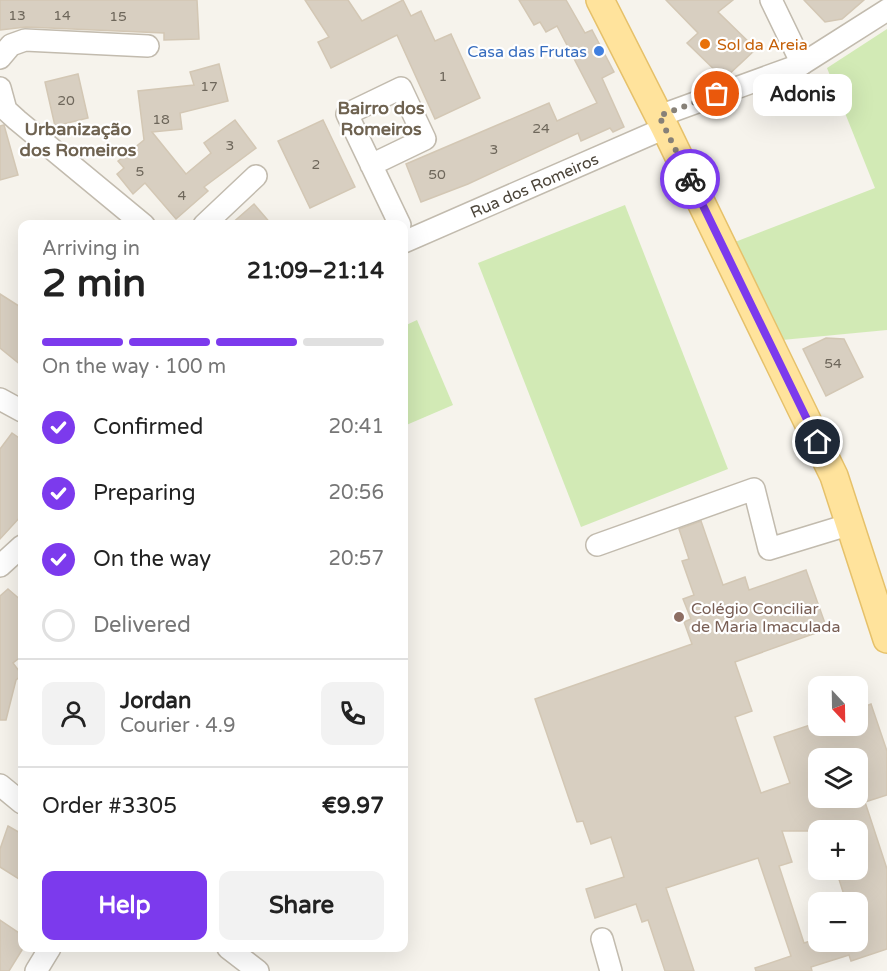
<!DOCTYPE html>
<meta charset="utf-8">
<style>
:root{--surface:#fff;--page:#f2f2f2;--text:#222;--muted:#767676;--line:#e0e0e0;--accent:#7c3aed}
body{margin:0;font-family:"Varela Round",sans-serif;background:var(--page);color:var(--text);height:100vh;display:flex;flex-direction:column;font-size:22px;white-space:nowrap}
*{box-sizing:border-box;margin:0}
p{font-size:20px;color:var(--muted)}
.icon{flex:none;width:33px;height:33px;fill:none;stroke:currentColor;stroke-width:2;stroke-linecap:round;stroke-linejoin:round}
.map{position:relative;flex:1;overflow:hidden}
.side{position:absolute;left:18px;top:220px;width:390px;height:732px;display:flex;flex-direction:column;background:var(--surface);border-radius:12px;box-shadow:0 6px 24px #0002}
.side>*{flex:none}
.needle{width:39px;rotate:158deg}
.controls{position:absolute;left:808px;top:676px;display:grid;gap:12px}
.controls a{display:grid;place-items:center;width:60px;height:60px;border-radius:12px;background:var(--surface);box-shadow:0 6px 24px #0002;font-size:30px}
.pin{position:absolute;display:grid;place-items:center;width:51px;height:51px;color:#fff;margin:-26px;border:3px solid #fff;border-radius:50%;box-shadow:0 2px 6px #0007}
.courier{position:absolute;display:grid;place-items:center;width:60px;height:60px;margin:-30px;border:4px solid #7c3aed;border-radius:50%;background:#fff;color:#222;box-shadow:0 2px 8px #0007}
.bubble{position:absolute;height:42px;border-radius:12px;background:var(--surface);box-shadow:0 6px 24px #0002;font-size:20px;font-weight:800;line-height:42px;text-align:center}
.overview em{font-style:normal;font-weight:800}
.overview div{display:flex;flex-direction:column-reverse}
.overview{display:flex;align-items:center;justify-content:space-between;height:102px;padding:0 24px}
h1{font-size:39px;font-weight:800;line-height:45px}
.bar{display:grid;grid-template-columns:repeat(4,1fr);gap:9px 6px;align-content:center;height:72px;padding:0 24px}
.bar i{height:8px;border-radius:4px;background:var(--line)}
.bar .active{background:var(--accent)}
.bar p{grid-column:span 4}
.line{display:flex;align-items:center;gap:15px;padding:0 24px;border-top:2px solid var(--line)}
.line div{flex:1}
.round{display:grid;place-items:center;flex:none;width:63px;height:63px;border-radius:12px;background:var(--page)}
ol{padding:0 24px;list-style:none}
li{display:flex;align-items:center;gap:18px;height:66px}
li p{margin-inline-start:auto}
li .icon{padding:6px;border-radius:50%;background:var(--accent);color:#fff;stroke-width:4}
li:last-child{color:var(--muted)}
li i{width:33px;height:33px;border:3px solid var(--line);border-radius:50%}
.primary-button{display:flex;gap:12px;margin-top:auto;padding:12px 24px}
.primary-button a{flex:1;height:69px;border-radius:12px;background:var(--accent);color:#fff;font-size:24px;font-weight:800;line-height:69px;text-align:center}
.primary-button a+a{background:var(--page);color:var(--text)}
.map>svg:first-child{display:block}
.green{fill:#d2eab5}
.building{fill:#d8cfc1;stroke:#d3c7b4;stroke-width:1.5;fill-rule:evenodd}
.lines{fill:none;stroke-linecap:round;stroke-linejoin:round}
.minor-casing{stroke:#c2bbae;stroke-width:24}
.major-casing{stroke:#e6c16a;stroke-width:30}
.minor{stroke:#fff;stroke-width:21}
.major{stroke:#ffe39c;stroke-width:27}
.done{stroke:#878178;stroke-width:6;stroke-dasharray:0 10.8}
.route{stroke:#7c3aed;stroke-width:8}
.food-dot{fill:#e8710a;stroke:#fff;stroke-width:2}
.shop-dot{fill:#3f7fe0;stroke:#fff;stroke-width:2}
.education-dot{fill:#8d6e63;stroke:#fff;stroke-width:2}
.labels{text-anchor:middle;stroke-width:4.5;stroke-linejoin:round;paint-order:stroke}
.number-label{font-size:14px;fill:#6e675b}
.food-label{font-size:16px;fill:#c56008;stroke:#fff;text-anchor:start}
.shop-label{font-size:16px;fill:#366cbe;stroke:#fff;text-anchor:end}
.street-label{font-size:16px;fill:#4b4439;stroke:#fff}
.education-label{font-size:16px;fill:#785e54;stroke:#fff;text-anchor:start}
.neighbourhood-label{font-size:18px;font-weight:bold;fill:#6e6250;stroke:#fff}
</style>
<div class="map">
<svg width="887" height="971" viewBox="0 0 887 971">
<rect width="100%" height="100%" fill="#f6f3ec"/>
<g class="green">
<polygon points="887,29 887,330 782,340 735,242 875,188 827,68"/>
<polygon points="625,205 728,469 581,527 478,263"/>
<polygon points="417,320 453,405 404,426 404,326"/>
</g>
<g class="building">
<polygon points="0,0 197,0 199,39 164,40 164,33 26,27 0,30"/>
<polygon points="305,0 348,0 362,21 403,0 411,16 421,11 435,41 451,34 480,98 435,119 397,35 331,68 318,42 329,37"/>
<polygon points="519,0 566,0 585,33 592,30 614,72 602,78 624,127 613,132 610,128 581,141 578,133 468,184 421,202 406,164 549,103 557,121 597,103 557,26 546,32 540,22 534,25"/>
<polygon points="666,0 733,0 718,12 756,49 724,79 687,43 698,33"/>
<polygon points="804,0 864,0 842,19 825,22"/>
<polygon points="219,64 228,101 180,113 182,129 152,132 186,174 211,153 204,143 235,120 256,148 204,187 208,191 176,219 145,183 133,194 117,174 124,168 118,161 144,140 138,91 194,85 190,72"/>
<polygon points="78,74 88,118 55,126 45,82"/>
<polygon points="323,120 355,187 310,208 278,141"/>
<polygon points="4,125 18,175 0,180 0,126"/>
<polygon points="254,204 272,225 230,225"/>
<polygon points="0,294 22,308 22,366 0,348"/>
<polygon points="826,338 844,339 863,377 826,396 803,349"/>
<polygon points="12,433 22,440 22,515 0,539 0,449"/>
<path d="M701,521L723,585L745,577L749,590L806,570L827,629L735,662L752,711L735,717L761,793L790,783L774,737L819,722V726H858V709L871,704L887,751V795L865,802L887,869V949L851,961L849,955L811,967L812,971H756L755,968L791,956L758,858L666,888L694,971H665L648,920L642,922L636,904L595,918L586,889L624,877L611,837L591,844L583,821L577,822L535,699L692,644L684,622L691,619L683,599L694,595L682,561L689,559L679,529ZM819,759H858V798H819ZM782,831H858V870H836L845,898L858,893V942H818L817,939L804,943L779,866L792,862Z"/>
<polygon points="8,589 22,601 22,656 13,663 22,675 16,680 6,720 0,720 0,596"/>
<polygon points="8,826 22,834 22,881 0,867 0,849"/>
<polygon points="0,920 22,935 22,950 9,971 0,971"/>
</g>
<g class="lines">
<defs>
<g id="minor">
<polyline points="771,0 802,64"/>
<polyline points="0,58 11,45 25,40 148,46"/>
<polyline points="0,88 6,110 17,120 144,225"/>
<polyline points="659,116 802,64 887,10"/>
<polyline points="371,165 425,139 401,88 347,114 400,225"/>
<polyline points="204,225 256,176"/>
<path id="s1" d="M404,242L665,128"/>
<polyline points="0,399 22,411"/>
<polyline points="597,545 754,489 769,549 851,524"/>
<polyline points="0,566 22,546"/>
<polyline points="0,785 22,803"/>
<polyline points="602,939 611,971"/>
<polyline points="228,948 258,971"/>
<polyline points="36,971 50,948"/>
</g>
<polyline id="major" points="600,0 665,128 834,476 887,639"/>
</defs>
<use href="#minor" class="minor-casing"/>
<use href="#major" class="major-casing"/>
<use href="#minor" class="minor"/>
<use href="#major" class="major"/>
</g>
<g class="lines">
<polyline class="done" points="690,179 659,116 717,94"/>
<polyline class="route" points="690,179 818,442"/>
</g>
<circle class="food-dot" cx="705" cy="44" r="6"/>
<circle class="shop-dot" cx="599" cy="51" r="6"/>
<circle class="education-dot" cx="679" cy="617" r="6"/>
<g class="labels">
<g class="number-label">
<text x="17" y="20">13</text>
<text x="62" y="20">14</text>
<text x="118" y="21">15</text>
<text x="443" y="81">1</text>
<text x="209" y="91">17</text>
<text x="66" y="105">20</text>
<text x="161" y="124">18</text>
<text x="541" y="133">24</text>
<text x="230" y="150">3</text>
<text x="494" y="154">3</text>
<text x="316" y="169">2</text>
<text x="140" y="176">5</text>
<text x="437" y="179">50</text>
<text x="182" y="200">4</text>
<text x="833" y="368">54</text>
</g>
<g class="food-label">
<text x="717" y="50">Sol da Areia</text>
</g>
<g class="shop-label">
<text x="587" y="57">Casa das Frutas</text>
</g>
<g class="street-label">
<text dy="6" stroke="none"><textPath href="#s1" startOffset="142">Rua dos Romeiros</textPath></text>
</g>
<g class="education-label">
<text x="691" y="614">Colégio Conciliar<tspan x="691" dy="18">de Maria Imaculada</tspan></text>
</g>
<g class="neighbourhood-label">
<text x="381" y="114">Bairro dos<tspan x="381" dy="21">Romeiros</tspan></text>
<text x="78" y="135">Urbanização<tspan x="78" dy="21">dos Romeiros</tspan></text>
</g>
</g>
</svg>
<div class="controls">
<a><svg class="needle" viewBox="-14 -14 28 28"><path d="M0-13l5 13h-10z" fill="#e53935"/><path d="M0 13l5-13h-10z" fill="#767676"/></svg></a>
<a><svg class="icon" aria-label="layers" viewBox="0 0 24 24"><path d="M12 4l9 5-9 5-9-5zM3 14l9 5 9-5"/></svg></a>
<a>+</a>
<a>−</a>
</div>
<div class="pin" style="left:717px;top:94px;background:#ea580c"><svg class="icon" aria-label="bag" viewBox="0 0 24 24"><path d="M5 8h14l-1 12H6zM9 8a3 3 0 0 1 6 0"/></svg></div>
<div class="pin" style="left:818px;top:442px;background:#1f2937"><svg class="icon" aria-label="home" viewBox="0 0 24 24"><path d="M3 11l9-7 9 7M6 9v11h12V9"/></svg></div>
<div class="courier" style="left:690px;top:179px"><svg class="icon" aria-label="bike" viewBox="0 0 24 24"><circle cx="6" cy="16" r="4"/><circle cx="18" cy="16" r="4"/><path d="M6 16l4-8h5l3 8M10 8l3 8H6M13 5h3"/></svg></div>
<div class="bubble" style="left:753px;top:74px;width:99px">Adonis</div>
<section class="side">
<div class="overview"><div><h1>2 min</h1><p>Arriving in</p></div><em>21:09–21:14</em></div>
<div class="bar"><i class="active"></i><i class="active"></i><i class="active"></i><i></i><p>On the way · 100 m</p></div>
<ol>
<li><svg class="icon" aria-label="check" viewBox="0 0 24 24"><path d="M5 12l5 5 9-10"/></svg>Confirmed<p>20:41</p></li>
<li><svg class="icon" aria-label="check" viewBox="0 0 24 24"><path d="M5 12l5 5 9-10"/></svg>Preparing<p>20:56</p></li>
<li><svg class="icon" aria-label="check" viewBox="0 0 24 24"><path d="M5 12l5 5 9-10"/></svg>On the way<p>20:57</p></li>
<li><i></i>Delivered</li>
</ol>
<div class="line" style="height:108px"><a class="round"><svg class="icon" aria-label="person" viewBox="0 0 24 24"><circle cx="12" cy="8" r="4"/><path d="M4 21q1-7 8-7t8 7"/></svg></a><div><b>Jordan</b><p>Courier · 4.9</p></div><a class="round"><svg class="icon" aria-label="phone" viewBox="0 0 24 24"><path d="M5 4h4l2 5-3 2q2 4 5 5l2-3 5 2v4C11 20 4 13 5 4z"/></svg></a></div>
<div class="line" style="height:78px"><div>Order #3305</div><b>€9.97</b></div>
<div class="primary-button"><a>Help</a><a>Share</a></div>
</section>
</div>
